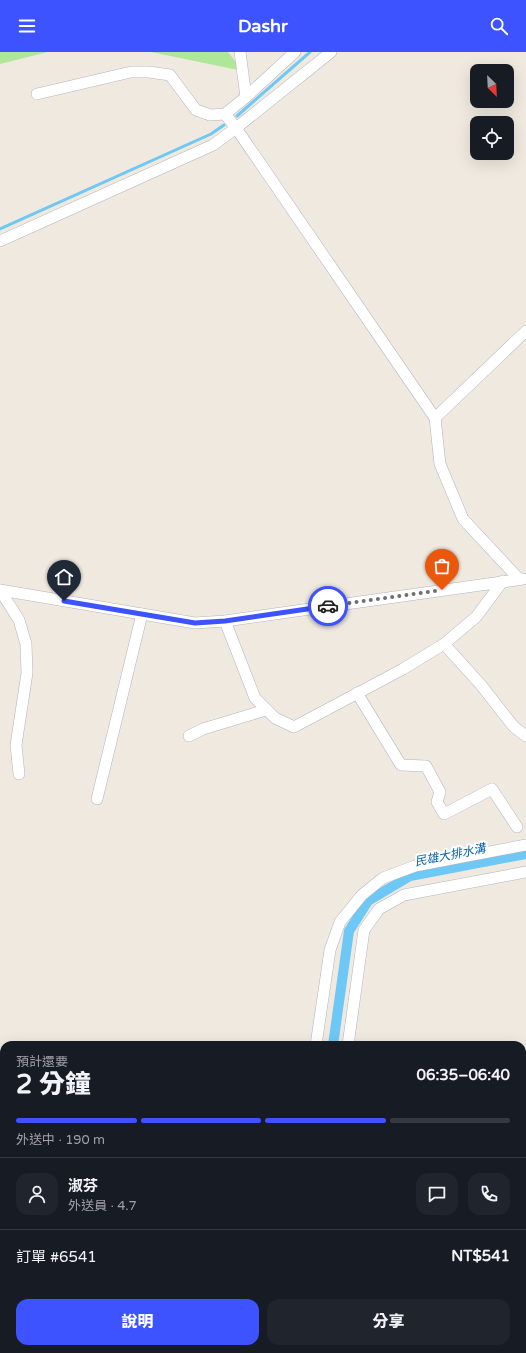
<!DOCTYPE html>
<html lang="zh-TW">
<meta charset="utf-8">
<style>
:root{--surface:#171b24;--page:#20242c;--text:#f1f3f6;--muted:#9ea1a6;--line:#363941;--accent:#3c53ff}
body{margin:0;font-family:"Varela Round","Noto Sans TC",sans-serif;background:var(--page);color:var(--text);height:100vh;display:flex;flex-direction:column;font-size:15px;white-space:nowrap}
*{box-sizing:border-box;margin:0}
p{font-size:13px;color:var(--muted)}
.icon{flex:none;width:22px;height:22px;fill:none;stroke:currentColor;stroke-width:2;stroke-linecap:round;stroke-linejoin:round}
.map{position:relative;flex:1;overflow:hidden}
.drawer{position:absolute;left:0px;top:989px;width:526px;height:312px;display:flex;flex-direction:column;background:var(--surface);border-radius:12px 12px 0 0;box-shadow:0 4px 16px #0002}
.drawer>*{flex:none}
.needle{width:26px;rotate:156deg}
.buttons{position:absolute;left:470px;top:12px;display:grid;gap:8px}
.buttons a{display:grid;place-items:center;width:44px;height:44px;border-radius:8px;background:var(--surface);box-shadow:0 4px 16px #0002;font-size:20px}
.pin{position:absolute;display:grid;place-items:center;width:34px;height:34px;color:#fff;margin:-41px -17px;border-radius:50% 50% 50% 0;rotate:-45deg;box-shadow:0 0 4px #0007}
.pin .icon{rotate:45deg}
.courier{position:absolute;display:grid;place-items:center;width:40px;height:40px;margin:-20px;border:3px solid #3c53ff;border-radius:50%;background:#fff;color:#222;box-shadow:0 1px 5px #0007}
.summary em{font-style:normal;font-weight:800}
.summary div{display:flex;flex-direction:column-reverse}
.summary{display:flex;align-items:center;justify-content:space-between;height:68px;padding:0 16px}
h1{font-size:26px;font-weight:800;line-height:30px}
.bar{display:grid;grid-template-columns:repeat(4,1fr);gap:6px 4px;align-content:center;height:48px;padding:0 16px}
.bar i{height:5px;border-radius:3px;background:var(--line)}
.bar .selected{background:var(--accent)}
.bar p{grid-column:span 4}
.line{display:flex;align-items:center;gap:10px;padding:0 16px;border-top:1px solid var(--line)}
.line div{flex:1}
.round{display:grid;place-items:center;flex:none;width:42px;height:42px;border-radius:12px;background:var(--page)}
.action{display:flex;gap:8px;margin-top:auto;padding:8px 16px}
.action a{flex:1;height:46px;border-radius:12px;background:var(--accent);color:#fff;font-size:16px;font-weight:800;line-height:46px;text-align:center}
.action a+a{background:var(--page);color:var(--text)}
header{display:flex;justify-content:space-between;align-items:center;height:52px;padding:0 16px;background:var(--accent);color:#fff;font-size:18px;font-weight:800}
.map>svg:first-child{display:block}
.green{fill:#afe799}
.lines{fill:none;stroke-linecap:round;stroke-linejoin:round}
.stream{stroke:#6ec8f5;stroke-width:3}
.canal{stroke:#6ec8f5;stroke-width:10}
.minor-casing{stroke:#b3b4c1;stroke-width:12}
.minor{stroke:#fff;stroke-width:11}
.done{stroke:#716f6b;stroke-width:4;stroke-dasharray:0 7.2}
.route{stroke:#3c53ff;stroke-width:5}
.labels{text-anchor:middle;stroke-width:4;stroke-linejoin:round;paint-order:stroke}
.water-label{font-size:12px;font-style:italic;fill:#0765a7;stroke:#fff}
</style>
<header><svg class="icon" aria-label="menu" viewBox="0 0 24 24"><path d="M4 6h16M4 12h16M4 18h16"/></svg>Dashr<svg class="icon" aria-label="search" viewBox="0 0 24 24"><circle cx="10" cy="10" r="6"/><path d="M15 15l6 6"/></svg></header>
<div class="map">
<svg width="526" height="1301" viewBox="0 0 526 1301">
<rect width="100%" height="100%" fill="#efe9df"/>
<g class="green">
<polygon points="0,0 48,0 0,12"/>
<polygon points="151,0 228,0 243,19"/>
<polygon points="77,1297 153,1297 151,1301 76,1301"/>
</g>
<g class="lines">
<g class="stream">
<polyline points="237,64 310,0"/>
<polyline points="0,177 211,82 224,73"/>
</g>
<g class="canal">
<polyline points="333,993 349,879 368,849 410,824 526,802"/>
<polyline points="247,1301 249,1297"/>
</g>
<defs>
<g id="minor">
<polyline points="240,0 246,45"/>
<polyline points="331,0 236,76 435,366 440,412 463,467 519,527"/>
<polyline points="37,42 131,20 149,20 170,23 196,58 210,63 225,62 246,45 295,0"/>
<polyline points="0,189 213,93 236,76 225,62"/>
<polyline points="435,366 526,279"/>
<polyline points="0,538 195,571 225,569 523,527"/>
<polyline points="0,538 19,568 26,592 27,621 16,693 19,722"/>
<polyline points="225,569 255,646 275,666 294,675 403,617 444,592 476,565 503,529"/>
<polyline points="444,592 481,633 514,675 526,684"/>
<polyline points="357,641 401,713 426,714 440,740 437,750 444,762 492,737 517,775"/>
<polyline points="189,684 203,677 266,658"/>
<polyline points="97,747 142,562"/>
<polyline points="316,993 330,898 340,870 362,843 383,826 415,814 526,793"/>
<polyline points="348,993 364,878 379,857 404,843 526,820"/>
<polyline points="0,1073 4,1078"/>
<polyline points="0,1137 4,1121"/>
<polyline points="522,1142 526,1134"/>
<polyline points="522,1237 526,1237"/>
<polyline points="178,1297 181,1301"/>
<polyline points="232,1301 235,1297"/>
<polyline points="267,1301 271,1297"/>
<polyline points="331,1301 342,1297"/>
<polyline points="446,1301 449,1297"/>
</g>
</defs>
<use href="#minor" class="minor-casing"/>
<use href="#minor" class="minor"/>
</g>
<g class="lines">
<polyline class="done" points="328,554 442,538"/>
<polyline class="route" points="64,549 195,571 225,569 328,554"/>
</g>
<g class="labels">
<g class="water-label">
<text transform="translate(450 803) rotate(-11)" y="4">民雄大排水溝</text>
</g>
</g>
</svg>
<div class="buttons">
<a><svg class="needle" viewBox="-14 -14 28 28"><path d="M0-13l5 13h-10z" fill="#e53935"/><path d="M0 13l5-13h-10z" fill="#9ea1a6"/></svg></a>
<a><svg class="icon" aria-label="locate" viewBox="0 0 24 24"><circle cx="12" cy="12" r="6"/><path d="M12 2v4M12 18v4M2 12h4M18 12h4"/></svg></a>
</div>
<div class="pin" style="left:442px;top:538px;background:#ea580c"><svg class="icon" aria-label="bag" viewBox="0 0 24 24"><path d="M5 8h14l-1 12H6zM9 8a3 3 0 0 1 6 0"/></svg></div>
<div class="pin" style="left:64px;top:549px;background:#1f2937"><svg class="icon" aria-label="home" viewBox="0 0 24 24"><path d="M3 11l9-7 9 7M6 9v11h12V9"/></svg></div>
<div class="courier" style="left:328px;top:554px"><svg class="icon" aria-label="car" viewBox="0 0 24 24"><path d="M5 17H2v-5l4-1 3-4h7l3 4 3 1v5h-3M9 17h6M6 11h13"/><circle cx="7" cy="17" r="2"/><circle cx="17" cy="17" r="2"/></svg></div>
<section class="drawer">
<div class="summary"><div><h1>2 分鐘</h1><p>預計還要</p></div><em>06:35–06:40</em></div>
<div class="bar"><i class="selected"></i><i class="selected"></i><i class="selected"></i><i></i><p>外送中 · 190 m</p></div>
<div class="line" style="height:72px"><a class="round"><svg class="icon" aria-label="person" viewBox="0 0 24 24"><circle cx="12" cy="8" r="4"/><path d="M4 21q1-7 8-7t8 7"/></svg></a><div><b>淑芬</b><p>外送員 · 4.7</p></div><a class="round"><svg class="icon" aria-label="chat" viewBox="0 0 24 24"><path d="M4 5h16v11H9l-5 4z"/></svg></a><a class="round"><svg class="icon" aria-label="phone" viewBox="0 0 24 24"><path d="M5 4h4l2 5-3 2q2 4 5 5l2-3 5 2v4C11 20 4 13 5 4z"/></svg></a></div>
<div class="line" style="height:52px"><div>訂單 #6541</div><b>NT$541</b></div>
<div class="action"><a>說明</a><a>分享</a></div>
</section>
</div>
